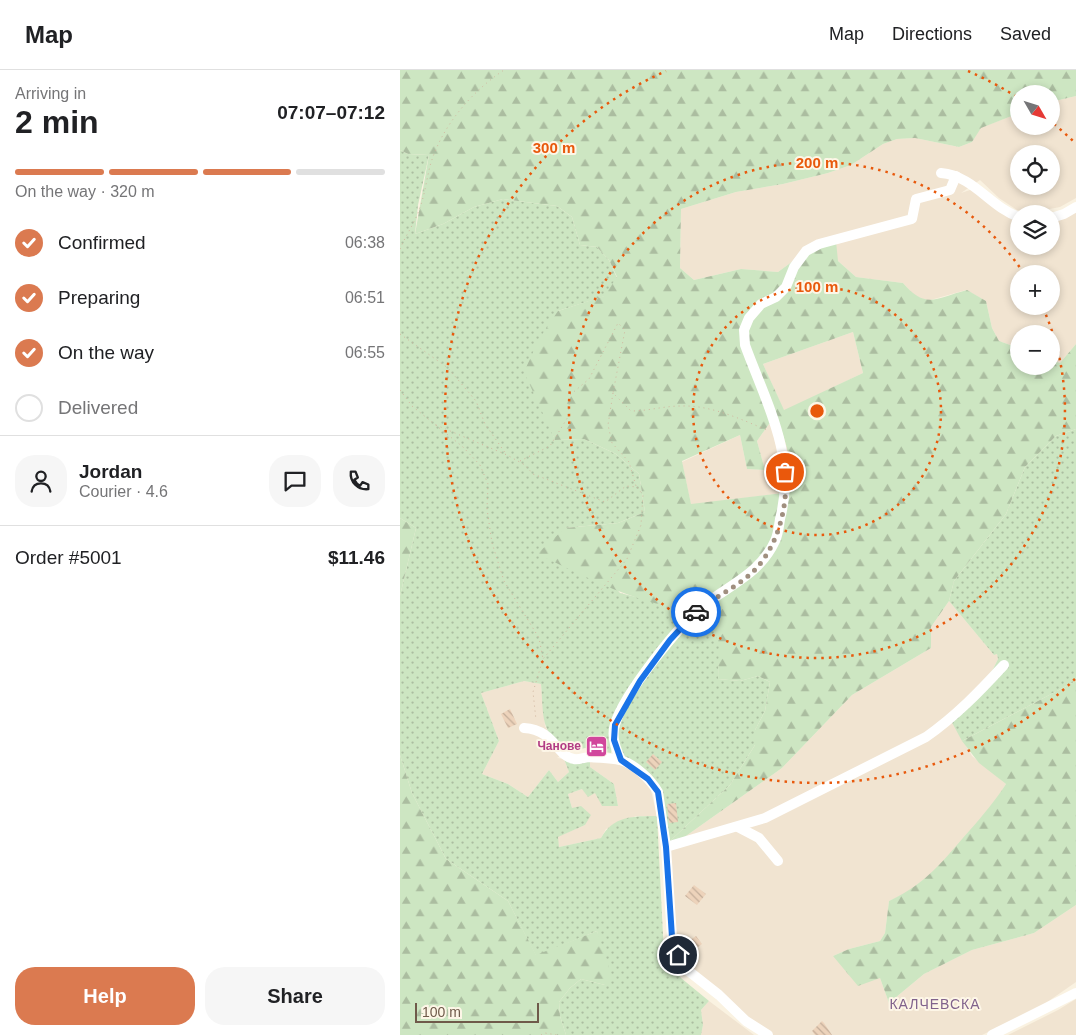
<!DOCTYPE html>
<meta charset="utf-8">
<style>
:root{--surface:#fff;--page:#f6f6f6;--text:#202124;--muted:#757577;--line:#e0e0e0;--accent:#db7a50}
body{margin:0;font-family:Arial,sans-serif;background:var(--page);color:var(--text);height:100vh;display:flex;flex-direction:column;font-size:19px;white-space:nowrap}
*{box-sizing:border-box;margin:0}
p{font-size:16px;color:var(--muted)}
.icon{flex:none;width:28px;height:28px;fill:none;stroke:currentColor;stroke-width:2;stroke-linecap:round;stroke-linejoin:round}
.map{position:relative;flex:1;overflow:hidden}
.sheet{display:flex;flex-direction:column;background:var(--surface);width:400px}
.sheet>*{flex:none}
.needle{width:32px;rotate:129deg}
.tools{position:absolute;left:610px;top:15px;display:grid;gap:10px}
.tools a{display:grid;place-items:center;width:50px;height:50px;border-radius:50%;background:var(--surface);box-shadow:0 2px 8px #0003;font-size:25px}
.scale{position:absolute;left:15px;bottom:12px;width:124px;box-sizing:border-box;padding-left:5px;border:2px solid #6f5a4a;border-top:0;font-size:14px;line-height:18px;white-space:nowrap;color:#6f5a4a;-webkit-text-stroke:4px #fdf6e7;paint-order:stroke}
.pin{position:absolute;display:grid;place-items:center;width:42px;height:42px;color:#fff;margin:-21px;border:2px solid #fff;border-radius:50%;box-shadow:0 1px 5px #0007}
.courier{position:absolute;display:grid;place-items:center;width:50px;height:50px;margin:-25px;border:4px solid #1a73e8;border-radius:50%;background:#fff;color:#222;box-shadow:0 1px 6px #0007}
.headline em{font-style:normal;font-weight:800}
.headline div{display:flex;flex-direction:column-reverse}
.headline{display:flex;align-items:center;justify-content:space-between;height:85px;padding:0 15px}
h1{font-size:32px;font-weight:800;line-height:38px}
.bar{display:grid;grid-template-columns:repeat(4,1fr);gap:8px 5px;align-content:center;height:60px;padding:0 15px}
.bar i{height:6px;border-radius:4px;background:var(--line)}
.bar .active{background:var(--accent)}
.bar p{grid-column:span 4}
.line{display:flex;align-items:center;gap:12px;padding:0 15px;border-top:1px solid var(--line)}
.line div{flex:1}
.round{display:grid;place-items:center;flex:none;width:52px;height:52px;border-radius:20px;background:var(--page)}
ol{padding:0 15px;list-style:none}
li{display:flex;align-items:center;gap:15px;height:55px}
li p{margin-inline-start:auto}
li .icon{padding:5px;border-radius:50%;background:var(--accent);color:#fff;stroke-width:4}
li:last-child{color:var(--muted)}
li i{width:28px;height:28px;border:2px solid var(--line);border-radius:50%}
.button{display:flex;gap:10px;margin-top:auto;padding:10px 15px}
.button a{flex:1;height:58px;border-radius:20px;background:var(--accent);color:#fff;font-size:20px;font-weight:800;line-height:58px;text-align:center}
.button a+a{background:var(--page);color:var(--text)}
header{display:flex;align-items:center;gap:30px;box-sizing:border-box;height:70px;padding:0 25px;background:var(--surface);border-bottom:1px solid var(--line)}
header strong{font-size:24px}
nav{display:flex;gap:28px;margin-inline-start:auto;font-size:18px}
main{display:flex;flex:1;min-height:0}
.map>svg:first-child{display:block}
.residential{fill:#f1e4d1;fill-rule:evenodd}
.grass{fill:url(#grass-dots)}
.forest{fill:url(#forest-firs);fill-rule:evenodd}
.building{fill:url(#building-back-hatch)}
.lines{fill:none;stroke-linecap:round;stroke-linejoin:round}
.path{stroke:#d1b69f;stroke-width:1;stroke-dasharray:1 4;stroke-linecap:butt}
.minor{stroke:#fff;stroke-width:10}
.done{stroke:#a08f7f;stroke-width:5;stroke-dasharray:0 9}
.route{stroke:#1a73e8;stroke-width:6}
.ring{fill:none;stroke:#e8590c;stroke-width:2.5;stroke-dasharray:2.5 5}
.labels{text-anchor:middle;stroke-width:4;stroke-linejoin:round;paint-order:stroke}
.hotel-label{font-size:12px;font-weight:bold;fill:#b23c85;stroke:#fdf6e7;text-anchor:end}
.neighbourhood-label{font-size:14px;letter-spacing:1px;fill:#81628c;stroke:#fdf6e7}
.centre{fill:#e8590c;stroke:#fdf6e7;stroke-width:2.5}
.ring-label{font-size:15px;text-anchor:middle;font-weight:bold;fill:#e8590c;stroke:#fdf6e7;stroke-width:4;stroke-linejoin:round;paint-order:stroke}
</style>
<header>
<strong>Map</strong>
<nav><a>Map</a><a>Directions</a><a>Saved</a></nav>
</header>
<main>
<section class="sheet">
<div class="headline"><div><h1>2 min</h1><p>Arriving in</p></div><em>07:07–07:12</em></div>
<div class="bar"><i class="active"></i><i class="active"></i><i class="active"></i><i></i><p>On the way · 320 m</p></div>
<ol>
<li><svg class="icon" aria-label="check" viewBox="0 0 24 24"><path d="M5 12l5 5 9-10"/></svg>Confirmed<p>06:38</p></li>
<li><svg class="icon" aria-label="check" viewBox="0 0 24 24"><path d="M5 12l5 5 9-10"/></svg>Preparing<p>06:51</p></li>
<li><svg class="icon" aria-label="check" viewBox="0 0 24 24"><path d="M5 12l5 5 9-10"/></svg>On the way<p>06:55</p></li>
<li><i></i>Delivered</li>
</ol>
<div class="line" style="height:90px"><a class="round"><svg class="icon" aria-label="person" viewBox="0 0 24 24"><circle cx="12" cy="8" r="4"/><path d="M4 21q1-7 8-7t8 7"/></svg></a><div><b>Jordan</b><p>Courier · 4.6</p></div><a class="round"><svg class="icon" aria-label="chat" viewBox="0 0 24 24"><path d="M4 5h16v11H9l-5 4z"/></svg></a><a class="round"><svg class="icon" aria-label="phone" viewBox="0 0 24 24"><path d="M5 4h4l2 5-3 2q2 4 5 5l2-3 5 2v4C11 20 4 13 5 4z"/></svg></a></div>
<div class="line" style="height:65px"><div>Order #5001</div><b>$11.46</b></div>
<div class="button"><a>Help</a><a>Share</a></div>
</section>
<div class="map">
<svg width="676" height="965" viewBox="0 0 676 965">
<defs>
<pattern id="grass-dots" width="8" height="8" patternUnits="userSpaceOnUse" patternTransform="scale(1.25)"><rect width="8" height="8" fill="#cde6c2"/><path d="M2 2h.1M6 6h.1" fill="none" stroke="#abbda0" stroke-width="1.8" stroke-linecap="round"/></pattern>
<pattern id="forest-firs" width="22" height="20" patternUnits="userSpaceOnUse" patternTransform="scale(1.25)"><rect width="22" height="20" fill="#cde6c2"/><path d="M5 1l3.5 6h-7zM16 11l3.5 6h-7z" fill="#abbda0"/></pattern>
<pattern id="building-back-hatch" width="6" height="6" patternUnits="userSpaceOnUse" patternTransform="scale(1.25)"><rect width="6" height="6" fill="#edd3bb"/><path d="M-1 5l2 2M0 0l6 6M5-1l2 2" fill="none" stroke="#c4ae9a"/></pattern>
</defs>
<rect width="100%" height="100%" fill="#faf2e1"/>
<g class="residential">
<path d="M676,26V128L660,137L634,142L617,140L599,128L580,110L561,123L573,119L619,147V176H651V147L676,134V274L660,293L651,290V264H619V278L599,271L592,258L586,231L566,220L527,231L514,225L503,213L456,207L438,191H393L378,202L341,199L294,210L280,198L281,139L336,122L383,114L428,103L451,95L483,74L497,69L515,68L559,77L572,72L580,58L619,43V56H651V32ZM619,84H651V116H619ZM619,204H651V236H619Z"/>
<polygon points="453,262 463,303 384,341 363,294"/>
<polygon points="369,354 381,359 391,388 388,415 383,423 291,435 282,392 340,365 347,399 365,400 357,371"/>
<polygon points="549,531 594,585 597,584 598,589 592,601 549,647 572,686 606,714 591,738 537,799 508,822 489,831 485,863 480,871 449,879 433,886 480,908 489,933 524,904 572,880 634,863 676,835 676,912 643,935 582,965 366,965 297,908 274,878 269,778 382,698 452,625 531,578 531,557"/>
<polygon points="124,611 141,614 145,656 161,686 157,688 164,689 169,702 158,712 149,700 128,727 108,714 82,704 99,671 81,623"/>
<polygon points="190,688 211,688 249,712 257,746 236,746 206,759 201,768 159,777 157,767 185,755 172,738 168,724 182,719 195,723 218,736 214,714 190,697"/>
<polygon points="676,929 676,965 608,965 658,940"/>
<polygon points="309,931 354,965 301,965 303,955 301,940"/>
</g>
<g class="grass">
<path d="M0,80L8,84L29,85L18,135L15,164L43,154L74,137L103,129L157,136L172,147L180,175L197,177L209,190L217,208L205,226L158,241L146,346L155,370L184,369L216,384L239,404L245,442L218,453L165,458L220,523L289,540L249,594L215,648L211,683L185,678L169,682C139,663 144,646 141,614L124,611L81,623L99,671L82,704L108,714L128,727L149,700L158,712L169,702L164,689L190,688V697L214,714L218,736H202L195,723L188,727L182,719L168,724L172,738L181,736L191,745L185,755L158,767L159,777L201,768C213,746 233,746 257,746L264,885L281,908L309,931L301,940L303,955L301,965H166L160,946L159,932L170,918L181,909L205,915L197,861L136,886L108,831L46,789L12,723L0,685V526L16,458L0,448Z"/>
<polygon points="676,359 676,611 562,671 549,647 592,601 598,589 597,584 594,585 549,531 554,511 606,444 625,397 656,366"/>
<path d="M305,539L320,574L318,609L340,611L358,606L370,612L365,641L355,660V675L330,715L270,771C266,754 262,716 251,705C242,695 222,694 219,679C208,640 280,566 305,539Z"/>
</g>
<g class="forest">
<path d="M0,0H676V26L651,32V24H619V43L581,58L572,72L559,77L515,68L497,69L483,74L451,95L428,103L383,114L336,122L281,139L280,198L294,210L341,199L378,202L393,191L436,171L438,191L456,207L503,213C526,240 536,228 567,220L586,231L592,258L599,271L619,278V296H651V290L660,293L676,274V359L656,366L625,397L606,444L554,511L549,531L531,557V578L452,625L382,698L269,778L270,771L330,715L355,675V660L365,641L370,612L358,606L340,611L318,609L319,574L305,539C254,544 183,505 137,484L165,458L218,453L245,442L239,404L216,384L184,369L155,370L124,302L139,269L158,241L204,226L217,207L209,190L197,177L180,175L172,147L157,136L103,129L74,137L43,154L15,164L29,85L8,84L0,80ZM453,262L463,303L384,340L363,294ZM369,354L381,359C388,380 396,401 383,423L291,434L282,391L340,365L347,399L365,400L357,371Z"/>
<polygon points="0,448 16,458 0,526"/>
<path d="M676,611V835L634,863L572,880L524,904L489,933L480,908L458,916L433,886L449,879L480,871L485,863L489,831C528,813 543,790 570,760C583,745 595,731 606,714L579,693L562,671Z"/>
<polygon points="0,685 12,723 46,789 108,831 136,885 197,861 212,907 205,915 181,909 170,918 159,932 160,946 166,965 0,965"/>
</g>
<g class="building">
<polygon points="110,639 117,654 108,658 101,644"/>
<polygon points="253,684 262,692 255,700 246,692"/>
<polygon points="276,733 278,752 269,753 267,734"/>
<polygon points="294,815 306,824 297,835 285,826"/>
<polygon points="296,866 302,874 293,881 286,873"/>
<polygon points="422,951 424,953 432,965 415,965 412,961"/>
</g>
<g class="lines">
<g class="path">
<path d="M0,179C5,167 12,157 17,145C24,130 26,112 30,96C41,57 71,22 104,0"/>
<polyline points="0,264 48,298 76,331 85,354 106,384"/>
<polyline points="0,320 12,336 63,377 80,395 88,414 87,439 92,473 104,511 139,568 143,589"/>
<polyline points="213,323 208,355 212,373 229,392 236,416"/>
<polyline points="36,355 107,385 125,395 133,404 205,432 226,416 237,417 243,425 241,455 227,489 143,589 133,622 136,650"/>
<path d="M120,391L150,376L168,347L170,325L189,309L218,253L225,260L213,323L231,341C248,341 264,336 281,336C311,335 340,349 367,360"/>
<polyline points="141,965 145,963 157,965"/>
</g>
<g class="minor">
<path d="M541,103C574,106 590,137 619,147"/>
<polyline points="651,148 664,144 676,137"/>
<path d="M124,658C155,660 156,686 174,689C179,690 185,687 190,687C199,688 211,688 220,690C235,694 251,710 258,722L266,777L272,867L278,885L286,899L319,925L346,951L368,965"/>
<path d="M221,690C216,680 211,666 215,654C224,624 278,556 303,536C329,515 360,504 375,471C378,465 379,456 380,449C397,385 366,333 345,275L344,260L349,248L361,234L376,227L386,217L394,197L406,181L419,174L512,149L516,129L550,120L556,106"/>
<polyline points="338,757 359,768 378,791"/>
<path d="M266,777L365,748L526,667C556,646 580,621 604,595"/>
<polyline points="592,965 676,923"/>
</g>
</g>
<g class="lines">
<path class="done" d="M296,542C312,529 331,520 347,507C376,484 389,438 385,402"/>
<polyline class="route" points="278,885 272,867 266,777 258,722 248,709 221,690 214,670 215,655 240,611 270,570 296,542"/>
</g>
<g class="ring">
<circle cx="417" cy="341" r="124"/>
<path d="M643 238A248 248 0 1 1 623 202"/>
<path d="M675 609A372 372 0 1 1 266 1M568 1A372 372 0 0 1 617 27M654 54A372 372 0 0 1 675 73"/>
</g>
<defs>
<symbol id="hotel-square" viewBox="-11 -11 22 22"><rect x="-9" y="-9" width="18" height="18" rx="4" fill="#d1479c" stroke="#fdf6e7"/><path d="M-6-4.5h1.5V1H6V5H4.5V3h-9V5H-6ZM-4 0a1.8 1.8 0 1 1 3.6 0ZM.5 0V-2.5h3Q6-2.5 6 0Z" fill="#fff"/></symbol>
</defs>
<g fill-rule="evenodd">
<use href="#hotel-square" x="184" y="664" width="25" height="25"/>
</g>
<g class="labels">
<g class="hotel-label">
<text x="181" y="680">Чанове</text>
</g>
<g class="neighbourhood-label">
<text x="535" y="939">КАЛЧЕВСКА</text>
</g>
</g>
<circle cx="417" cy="341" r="8" class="centre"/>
<g class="ring-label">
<text x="154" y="83">300 m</text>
<text x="417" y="98">200 m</text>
<text x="417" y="222">100 m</text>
</g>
</svg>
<div class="tools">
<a><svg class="needle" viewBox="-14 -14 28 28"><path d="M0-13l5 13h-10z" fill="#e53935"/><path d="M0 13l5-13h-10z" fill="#757577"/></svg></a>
<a><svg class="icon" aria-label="locate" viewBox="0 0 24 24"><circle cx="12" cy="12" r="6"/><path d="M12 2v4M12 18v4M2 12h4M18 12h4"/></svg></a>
<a><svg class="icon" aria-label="layers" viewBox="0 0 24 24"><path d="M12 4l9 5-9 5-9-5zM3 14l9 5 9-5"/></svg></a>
<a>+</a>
<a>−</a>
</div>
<div class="scale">100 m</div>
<div class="pin" style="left:385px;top:402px;background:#ea580c"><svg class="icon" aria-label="bag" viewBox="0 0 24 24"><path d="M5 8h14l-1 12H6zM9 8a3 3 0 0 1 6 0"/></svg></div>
<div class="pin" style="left:278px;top:885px;background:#1f2937"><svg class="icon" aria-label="home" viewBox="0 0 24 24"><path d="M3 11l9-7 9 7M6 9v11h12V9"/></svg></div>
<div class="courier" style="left:296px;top:542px"><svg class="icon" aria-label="car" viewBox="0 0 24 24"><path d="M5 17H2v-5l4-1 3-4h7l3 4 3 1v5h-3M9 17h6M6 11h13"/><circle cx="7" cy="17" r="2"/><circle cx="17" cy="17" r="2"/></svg></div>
</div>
</main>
